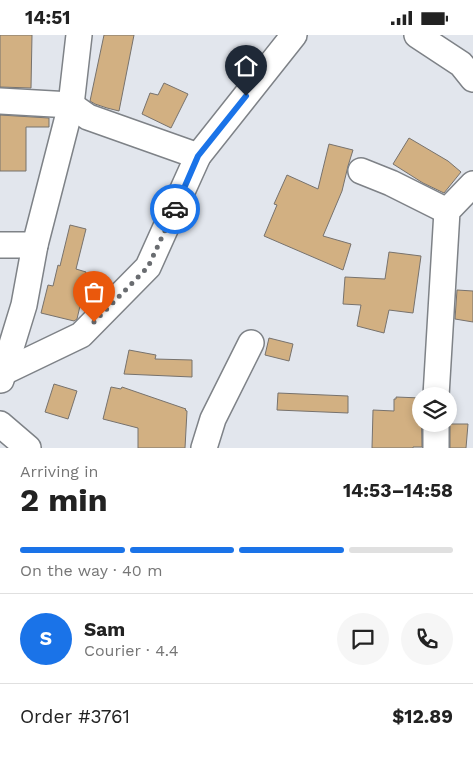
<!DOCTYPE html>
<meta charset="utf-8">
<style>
:root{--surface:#fff;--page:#f6f6f6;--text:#222;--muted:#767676;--line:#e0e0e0;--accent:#1a73e8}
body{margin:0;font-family:"Work Sans",sans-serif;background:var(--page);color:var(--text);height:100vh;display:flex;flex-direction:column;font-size:19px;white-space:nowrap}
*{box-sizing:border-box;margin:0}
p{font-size:16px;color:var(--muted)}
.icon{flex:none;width:28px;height:28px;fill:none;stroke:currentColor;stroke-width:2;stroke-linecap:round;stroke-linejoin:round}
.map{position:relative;height:413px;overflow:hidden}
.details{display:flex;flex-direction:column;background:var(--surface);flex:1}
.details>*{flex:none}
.tools{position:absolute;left:412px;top:352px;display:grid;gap:10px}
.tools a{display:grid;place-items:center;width:45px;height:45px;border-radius:50%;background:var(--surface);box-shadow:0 2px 8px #0003;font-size:25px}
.pin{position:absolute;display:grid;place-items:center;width:42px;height:42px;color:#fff;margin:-51px -21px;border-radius:50% 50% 50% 0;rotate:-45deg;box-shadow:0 0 5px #0007}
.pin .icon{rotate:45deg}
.courier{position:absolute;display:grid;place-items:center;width:50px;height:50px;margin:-25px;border:4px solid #1a73e8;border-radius:50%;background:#fff;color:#222;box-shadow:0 1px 6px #0007}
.summary em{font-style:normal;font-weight:700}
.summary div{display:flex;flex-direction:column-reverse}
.summary{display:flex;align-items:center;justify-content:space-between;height:85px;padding:0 20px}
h1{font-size:32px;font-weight:700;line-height:38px}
.bar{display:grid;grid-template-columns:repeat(4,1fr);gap:8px 5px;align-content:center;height:60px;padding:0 20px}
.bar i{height:6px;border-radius:4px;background:var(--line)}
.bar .active{background:var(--accent)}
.bar p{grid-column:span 4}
.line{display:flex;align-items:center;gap:12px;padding:0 20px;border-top:1px solid var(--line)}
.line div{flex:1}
.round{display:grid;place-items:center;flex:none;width:52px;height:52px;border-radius:26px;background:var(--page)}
.status{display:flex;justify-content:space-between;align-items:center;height:35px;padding:0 25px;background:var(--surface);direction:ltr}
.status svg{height:14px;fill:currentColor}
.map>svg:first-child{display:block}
.building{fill:#d2b082;stroke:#77726d}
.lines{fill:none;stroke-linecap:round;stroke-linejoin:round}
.minor-casing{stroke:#7e8287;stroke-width:28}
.minor{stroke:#fff;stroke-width:25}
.done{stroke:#696c70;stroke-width:5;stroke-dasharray:0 9}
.route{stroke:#1a73e8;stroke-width:6}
</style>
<div class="status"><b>14:51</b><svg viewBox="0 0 49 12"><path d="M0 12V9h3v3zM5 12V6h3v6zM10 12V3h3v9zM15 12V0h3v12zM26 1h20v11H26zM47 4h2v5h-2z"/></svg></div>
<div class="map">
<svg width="473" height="413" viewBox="0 0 473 413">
<rect width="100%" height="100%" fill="#e2e6ed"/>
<g class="building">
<polygon points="0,0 32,0 31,53 0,52"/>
<polygon points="104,0 134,0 119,76 107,73 95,69 90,66"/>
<polygon points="164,48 188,59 171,93 142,79 150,58 158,60"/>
<polygon points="0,80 49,83 49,92 26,92 26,136 0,136"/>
<polygon points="409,103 448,126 461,137 444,158 423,148 393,129"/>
<polygon points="329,109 353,115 348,131 342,156 323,201 351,209 343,235 264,201 277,170 274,169 287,140 318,154"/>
<polygon points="70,190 86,194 76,234 86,237 81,258 83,258 77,284 74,286 41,278 48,250 53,251 58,230 60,231"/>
<polygon points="389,217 421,221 413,278 389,275 384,298 357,291 361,270 343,269 345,242 385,244"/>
<polygon points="457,255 473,256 473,287 455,284"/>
<polygon points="269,303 293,309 289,326 265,320"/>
<polygon points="129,315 156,320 155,324 192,325 192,342 124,339"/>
<polygon points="54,349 77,356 68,384 45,377"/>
<polygon points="111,352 121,354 122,352 186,374 185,375 187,376 185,413 138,413 138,393 103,384"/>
<polygon points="278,358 348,361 348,378 277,375"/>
<polygon points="396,362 421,363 422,412 413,412 413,413 372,413 373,375 394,376 394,364 396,364"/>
<polygon points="450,389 468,389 466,413 450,413"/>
</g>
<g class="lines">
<defs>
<g id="minor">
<polyline points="417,0 461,29 473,44"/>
<polyline points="0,66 71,70 88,82 198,121"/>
<polyline points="361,136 391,148 447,176"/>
<polyline points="0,210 35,210"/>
<polyline points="4,337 81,300 148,232 198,121 294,0"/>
<polyline points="1,345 24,270 35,210 71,70 79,0"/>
<polyline points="436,361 447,176 473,149"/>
<polyline points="0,389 28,413"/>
<polyline points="204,413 213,384 251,308"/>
<polyline points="436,413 436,389"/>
</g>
</defs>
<use href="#minor" class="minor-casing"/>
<use href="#minor" class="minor"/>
</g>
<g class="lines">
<polyline class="done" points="94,287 148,232 175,174"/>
<polyline class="route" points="175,174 198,121 246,61"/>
</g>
</svg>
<div class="tools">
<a><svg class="icon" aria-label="layers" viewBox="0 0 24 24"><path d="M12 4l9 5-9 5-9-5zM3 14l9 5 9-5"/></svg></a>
</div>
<div class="pin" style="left:94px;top:287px;background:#ea580c"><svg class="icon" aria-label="bag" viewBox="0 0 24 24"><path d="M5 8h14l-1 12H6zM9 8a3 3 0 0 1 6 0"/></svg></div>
<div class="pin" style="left:246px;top:61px;background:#1f2937"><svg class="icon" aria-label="home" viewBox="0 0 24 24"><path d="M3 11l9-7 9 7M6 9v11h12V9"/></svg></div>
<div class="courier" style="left:175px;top:174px"><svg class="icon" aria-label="car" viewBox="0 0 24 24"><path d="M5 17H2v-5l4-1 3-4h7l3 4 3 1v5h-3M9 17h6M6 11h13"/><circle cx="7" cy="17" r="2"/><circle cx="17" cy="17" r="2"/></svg></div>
</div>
<section class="details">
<div class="summary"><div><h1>2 min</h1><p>Arriving in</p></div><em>14:53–14:58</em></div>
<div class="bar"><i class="active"></i><i class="active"></i><i class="active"></i><i></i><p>On the way · 40 m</p></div>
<div class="line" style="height:90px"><b class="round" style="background:var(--accent);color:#fff">S</b><div><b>Sam</b><p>Courier · 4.4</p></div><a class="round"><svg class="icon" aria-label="chat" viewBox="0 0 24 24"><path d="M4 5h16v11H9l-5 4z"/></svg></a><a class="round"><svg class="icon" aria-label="phone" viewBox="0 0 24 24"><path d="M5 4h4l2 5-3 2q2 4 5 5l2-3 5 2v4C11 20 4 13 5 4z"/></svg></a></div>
<div class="line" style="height:65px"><div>Order #3761</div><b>$12.89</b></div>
</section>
